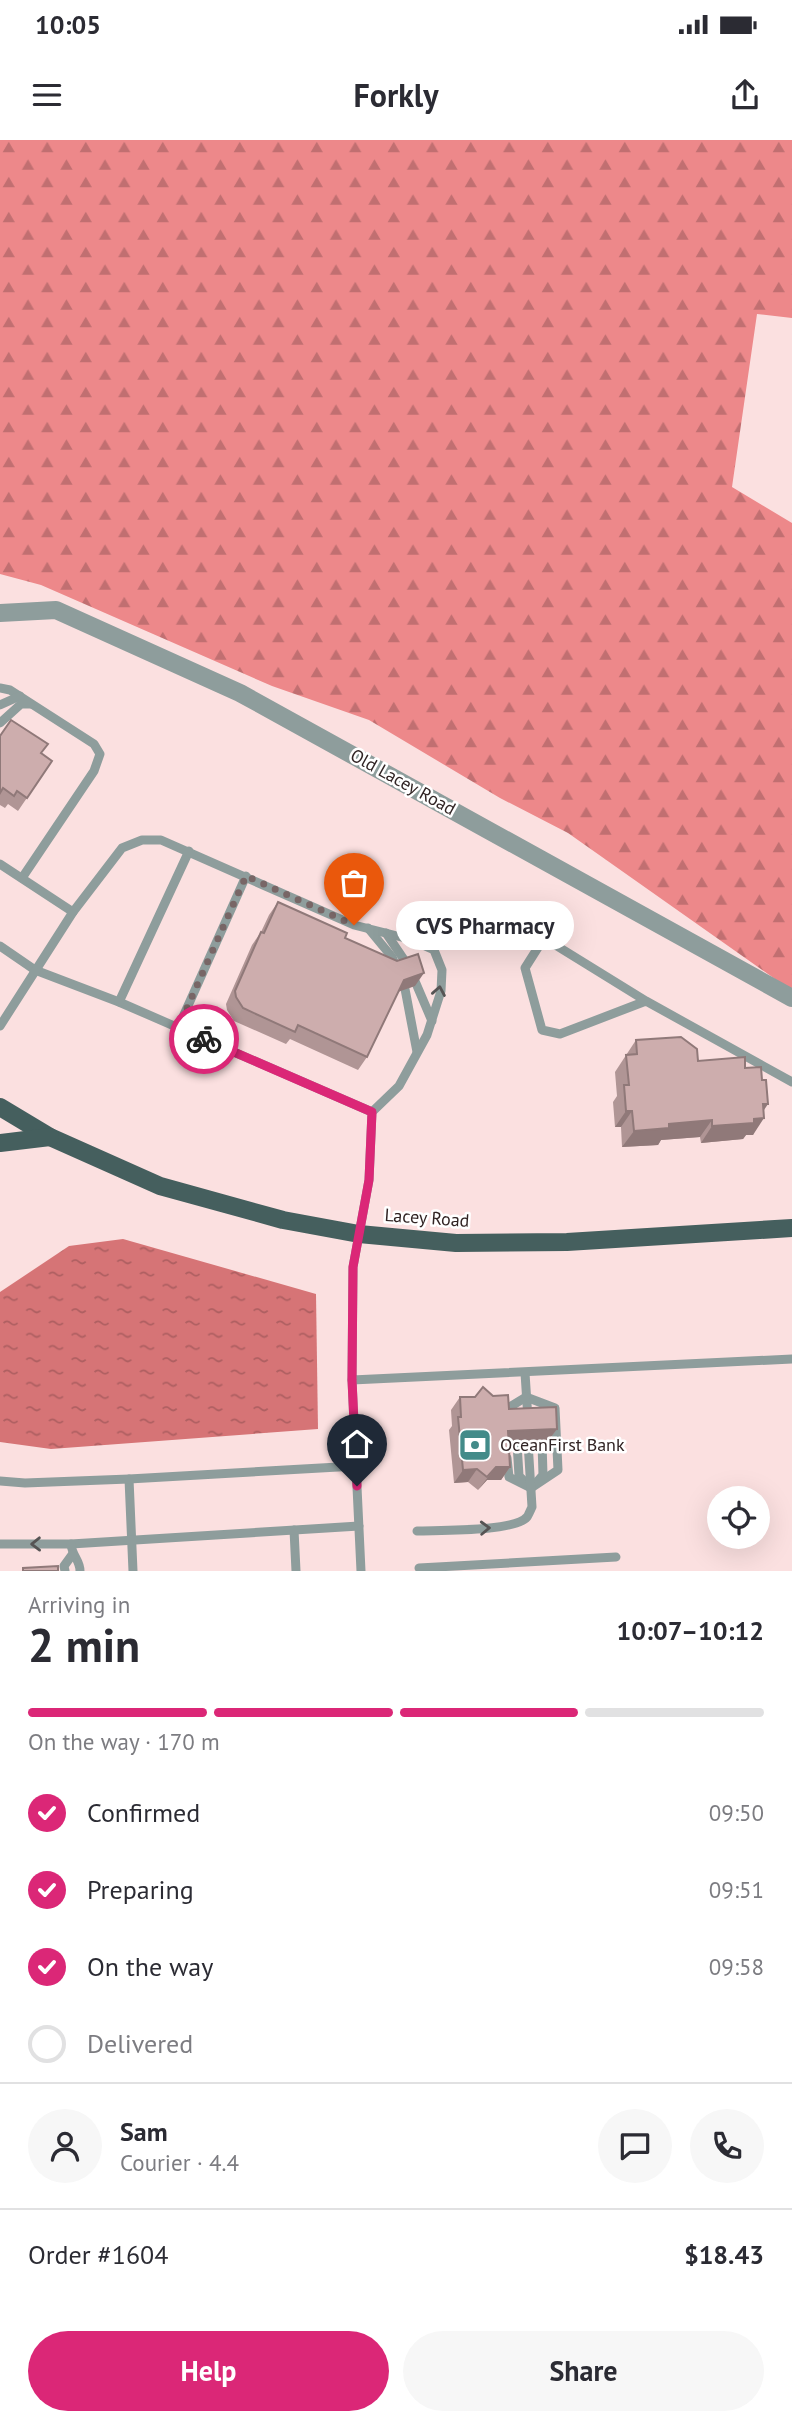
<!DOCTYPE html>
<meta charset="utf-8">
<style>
:root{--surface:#fff;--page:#f7f7f7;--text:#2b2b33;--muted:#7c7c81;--line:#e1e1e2;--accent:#db2777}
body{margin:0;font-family:"PT Sans",sans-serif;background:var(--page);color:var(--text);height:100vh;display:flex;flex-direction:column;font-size:26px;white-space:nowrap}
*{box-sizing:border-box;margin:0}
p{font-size:23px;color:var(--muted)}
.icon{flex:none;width:38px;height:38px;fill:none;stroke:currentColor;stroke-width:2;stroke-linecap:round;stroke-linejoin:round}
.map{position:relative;height:1431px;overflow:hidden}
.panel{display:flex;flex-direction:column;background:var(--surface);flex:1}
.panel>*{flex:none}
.buttons{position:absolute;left:707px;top:1346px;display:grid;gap:14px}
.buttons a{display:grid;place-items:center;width:63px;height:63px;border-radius:50%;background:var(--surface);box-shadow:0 7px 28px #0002;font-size:35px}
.pin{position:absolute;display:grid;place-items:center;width:60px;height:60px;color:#fff;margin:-72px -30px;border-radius:50% 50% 50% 0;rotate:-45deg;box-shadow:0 0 7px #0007}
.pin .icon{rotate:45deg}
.courier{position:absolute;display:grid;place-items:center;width:70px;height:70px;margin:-35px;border:5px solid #db2777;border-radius:50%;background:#fff;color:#222;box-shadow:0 2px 9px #0007}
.bubble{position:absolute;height:49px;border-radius:24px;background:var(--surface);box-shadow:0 7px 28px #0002;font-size:23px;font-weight:700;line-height:49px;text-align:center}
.summary em{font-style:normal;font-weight:700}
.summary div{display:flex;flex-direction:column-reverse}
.summary{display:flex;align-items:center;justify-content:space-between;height:119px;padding:0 28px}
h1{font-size:46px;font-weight:700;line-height:52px}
.bar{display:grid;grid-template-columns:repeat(4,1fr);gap:10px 7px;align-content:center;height:84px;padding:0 28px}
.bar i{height:9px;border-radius:5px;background:var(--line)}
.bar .selected{background:var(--accent)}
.bar p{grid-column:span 4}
.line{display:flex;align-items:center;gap:18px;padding:0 28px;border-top:2px solid var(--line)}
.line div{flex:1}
.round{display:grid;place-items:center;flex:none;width:74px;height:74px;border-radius:37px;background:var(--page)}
ol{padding:0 28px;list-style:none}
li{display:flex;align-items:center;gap:21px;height:77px}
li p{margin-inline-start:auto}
li .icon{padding:7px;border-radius:50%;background:var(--accent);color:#fff;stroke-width:4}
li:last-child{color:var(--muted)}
li i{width:38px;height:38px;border:4px solid var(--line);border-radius:50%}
.cta{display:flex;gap:14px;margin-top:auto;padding:14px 28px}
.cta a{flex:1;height:80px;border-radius:42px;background:var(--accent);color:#fff;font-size:28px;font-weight:700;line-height:80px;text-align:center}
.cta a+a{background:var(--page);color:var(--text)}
.status{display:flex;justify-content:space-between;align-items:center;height:49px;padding:0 35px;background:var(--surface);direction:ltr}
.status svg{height:19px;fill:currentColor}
header{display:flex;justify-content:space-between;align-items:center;height:91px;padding:0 28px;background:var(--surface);font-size:32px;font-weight:700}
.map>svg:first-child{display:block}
.forest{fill:url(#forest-firs)}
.water{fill:url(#water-ripples)}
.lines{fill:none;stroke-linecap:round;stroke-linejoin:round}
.lane{stroke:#8e9d9c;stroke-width:9}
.street{stroke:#8e9d9c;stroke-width:18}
.primary{stroke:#455f5e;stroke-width:18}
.wall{fill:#b09595}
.shaded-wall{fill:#907979}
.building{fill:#cdadad;stroke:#907979;stroke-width:2}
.oneway{stroke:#565454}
.done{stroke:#786666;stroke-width:7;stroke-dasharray:0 12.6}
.route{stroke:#db2777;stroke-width:9}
.labels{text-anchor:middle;stroke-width:5;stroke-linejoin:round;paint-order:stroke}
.street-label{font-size:18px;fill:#312424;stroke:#fff}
.poi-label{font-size:18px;fill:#312424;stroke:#fff;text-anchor:start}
</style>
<div class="status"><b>10:05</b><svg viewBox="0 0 49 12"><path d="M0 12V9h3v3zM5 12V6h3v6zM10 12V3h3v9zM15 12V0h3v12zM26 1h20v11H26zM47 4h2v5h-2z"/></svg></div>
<header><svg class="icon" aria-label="menu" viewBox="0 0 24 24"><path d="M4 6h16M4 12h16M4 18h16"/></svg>Forkly<svg class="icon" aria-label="share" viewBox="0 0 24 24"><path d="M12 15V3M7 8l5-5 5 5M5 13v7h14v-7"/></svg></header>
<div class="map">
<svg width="792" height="1431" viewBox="0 0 792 1431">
<defs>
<pattern id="forest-firs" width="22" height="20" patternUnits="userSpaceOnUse" patternTransform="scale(1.75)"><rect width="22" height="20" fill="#ed888a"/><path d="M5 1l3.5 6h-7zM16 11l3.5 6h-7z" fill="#c16f71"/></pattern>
<pattern id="water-ripples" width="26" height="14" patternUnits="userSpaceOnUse" patternTransform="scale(1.75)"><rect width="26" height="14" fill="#d67476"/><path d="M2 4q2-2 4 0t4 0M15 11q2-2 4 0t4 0" fill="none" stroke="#ae5f61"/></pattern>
</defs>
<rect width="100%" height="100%" fill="#fbe0e0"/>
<polygon class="forest" points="0,0 792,0 792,178 757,174 732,347 792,383 792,851 568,693 500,658 369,580 272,546 41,445 0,434"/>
<polygon class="water" points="123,1099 316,1154 318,1289 51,1309 0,1302 0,1152 69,1106"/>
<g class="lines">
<g class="lane">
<polyline points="0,548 10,550 94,604 100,614 94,631 22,738"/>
<polyline points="0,565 20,556"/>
<polyline points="0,583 21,564 30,564"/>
<polyline points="0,724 73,772"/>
<polyline points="368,788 392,817 405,849 417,912"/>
<polyline points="386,793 409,827 432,881"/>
<polyline points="0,806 35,830 119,862 372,972"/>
<polyline points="646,861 560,894 542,890 525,828 544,798 646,861 792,942"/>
<polyline points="119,862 189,711"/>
<polyline points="0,886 73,772 122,708 142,700 161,700 354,785 409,799 434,810 442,830 441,851 427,895 399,946 372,972 369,1040 353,1127 352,1240 792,1219"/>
<polyline points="178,888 246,736"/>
<polyline points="525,1233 528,1279"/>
<polyline points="352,1240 356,1326"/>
<polyline points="526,1257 555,1268 558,1330 531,1348"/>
<polyline points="505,1274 505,1270 526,1257"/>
<polyline points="517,1303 519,1336 525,1342"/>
<polyline points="507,1318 509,1337 531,1348"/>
<polyline points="129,1339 133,1431"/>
<polyline points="0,1341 25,1343 129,1339 356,1326 361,1431"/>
<polyline points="537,1342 543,1335 542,1302"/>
<polyline points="294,1390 296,1431"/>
<path d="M417,1391C439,1390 514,1392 527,1377C528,1376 531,1369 532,1367L528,1302"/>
<polyline points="0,1404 71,1404 359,1386"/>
<path d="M71,1404C72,1416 80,1420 80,1431"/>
<polyline points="419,1428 616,1417"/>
<polyline points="65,1431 64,1426 72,1415"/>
</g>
<polyline class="street" points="0,473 56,470 240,553 792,858"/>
<g class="primary">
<polyline points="0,967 50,997 160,1046 283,1080 359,1094 456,1103 567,1102 792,1088"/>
<polyline points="0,1003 50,997"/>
</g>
</g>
<g class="wall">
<polygon points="0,595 41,613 52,621 18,671 8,664 5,668 0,665"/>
<polygon points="278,762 345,798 415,846 398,851 367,917 358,930 290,899 286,904 234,881 227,870 226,864 252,805 261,792 269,775"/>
<polygon points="636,900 698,921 745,928 764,970 753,995 746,995 743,999 701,1003 700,997 661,1000 658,1005 622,1007 621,987 615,987 613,962 617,956 615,932"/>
<polygon points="460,1257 509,1269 557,1289 548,1301 509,1303 510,1327 501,1340 487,1340 478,1350 468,1342 454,1343 449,1290 452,1286 451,1270"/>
</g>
<g class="shaded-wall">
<polygon points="424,833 415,846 395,853 404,840"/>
<polygon points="763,964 768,964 758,979 764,978 753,995 746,995 743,999 701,1003 712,986"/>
<polygon points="626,971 632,971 621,987 615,987"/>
<polygon points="712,980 700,997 661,1000 658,1005 622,1007 634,991 669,984"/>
<polygon points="557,1289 548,1301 499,1304 508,1291"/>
<polygon points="496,1327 510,1327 501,1340 487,1340 478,1350"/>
<polygon points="477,1329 468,1342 454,1343 463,1330"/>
</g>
<g class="building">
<polygon points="11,580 48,604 41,613 52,621 27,658 17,651 14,656 3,648 0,653 0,596"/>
<polygon points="278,762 347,793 345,798 397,821 418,814 424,833 404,840 367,917 298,885 295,892 243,868 236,857 235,851 261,792 264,793"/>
<polygon points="681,897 697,909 698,921 745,917 745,928 761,927 762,940 766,940 768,964 763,964 764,978 754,979 754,983 712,986 712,980 669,984 669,988 634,991 632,971 626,971 624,945 629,945 626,915 637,914 636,900"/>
<polygon points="483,1247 493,1256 508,1255 509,1269 556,1267 557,1289 508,1291 510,1327 496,1327 487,1337 477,1329 463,1330 458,1277 461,1277 460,1257 475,1257"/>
<polygon points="58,1426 58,1431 23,1431 23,1428"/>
</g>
<defs><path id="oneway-chevron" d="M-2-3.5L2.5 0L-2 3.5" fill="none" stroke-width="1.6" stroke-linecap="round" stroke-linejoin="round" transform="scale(1.75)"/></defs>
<g class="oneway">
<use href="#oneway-chevron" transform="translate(439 851) rotate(-80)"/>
<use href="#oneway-chevron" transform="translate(485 1388) rotate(-2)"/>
<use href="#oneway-chevron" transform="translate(36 1404) rotate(179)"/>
</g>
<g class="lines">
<polyline class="done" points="204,899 178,888 246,736 354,785"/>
<polyline class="route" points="204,899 372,972 369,1040 353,1127 352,1240 357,1346"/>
</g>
<defs>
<symbol id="bank-square" viewBox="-11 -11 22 22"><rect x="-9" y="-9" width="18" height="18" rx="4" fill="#438b89" stroke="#fff"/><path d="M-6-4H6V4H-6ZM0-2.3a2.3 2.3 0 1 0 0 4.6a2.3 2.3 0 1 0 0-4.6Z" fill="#fff"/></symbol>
</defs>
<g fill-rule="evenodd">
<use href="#bank-square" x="456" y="1286" width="38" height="38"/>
</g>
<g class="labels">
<g class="street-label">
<text transform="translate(403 642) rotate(29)" y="6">Old Lacey Road</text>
<text transform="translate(427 1078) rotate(4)" y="6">Lacey Road</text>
</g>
<g class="poi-label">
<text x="500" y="1311">OceanFirst Bank</text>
</g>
</g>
</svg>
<div class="buttons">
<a><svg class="icon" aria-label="locate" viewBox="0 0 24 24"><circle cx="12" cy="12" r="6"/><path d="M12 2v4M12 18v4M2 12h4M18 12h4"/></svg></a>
</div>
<div class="pin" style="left:354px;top:785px;background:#ea580c"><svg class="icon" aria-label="bag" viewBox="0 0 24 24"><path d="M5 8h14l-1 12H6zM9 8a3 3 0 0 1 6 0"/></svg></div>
<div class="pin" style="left:357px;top:1346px;background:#1f2937"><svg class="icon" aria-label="home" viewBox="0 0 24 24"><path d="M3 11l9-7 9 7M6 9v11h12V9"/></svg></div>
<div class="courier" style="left:204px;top:899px"><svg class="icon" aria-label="bike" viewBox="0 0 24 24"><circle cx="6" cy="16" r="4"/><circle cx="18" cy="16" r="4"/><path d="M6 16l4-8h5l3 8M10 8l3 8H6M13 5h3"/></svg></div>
<div class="bubble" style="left:396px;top:761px;width:178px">CVS Pharmacy</div>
</div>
<section class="panel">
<div class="summary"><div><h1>2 min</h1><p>Arriving in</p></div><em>10:07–10:12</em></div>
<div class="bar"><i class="selected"></i><i class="selected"></i><i class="selected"></i><i></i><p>On the way · 170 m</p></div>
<ol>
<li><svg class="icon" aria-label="check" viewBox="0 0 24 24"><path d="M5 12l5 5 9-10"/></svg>Confirmed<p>09:50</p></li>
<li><svg class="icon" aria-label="check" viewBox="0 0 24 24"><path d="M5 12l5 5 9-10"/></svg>Preparing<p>09:51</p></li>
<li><svg class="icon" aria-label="check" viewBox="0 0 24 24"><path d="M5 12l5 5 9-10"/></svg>On the way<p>09:58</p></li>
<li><i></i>Delivered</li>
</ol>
<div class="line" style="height:126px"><a class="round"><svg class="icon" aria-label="person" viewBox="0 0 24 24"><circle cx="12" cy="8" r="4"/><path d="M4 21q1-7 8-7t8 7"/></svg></a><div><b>Sam</b><p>Courier · 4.4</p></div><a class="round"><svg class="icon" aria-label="chat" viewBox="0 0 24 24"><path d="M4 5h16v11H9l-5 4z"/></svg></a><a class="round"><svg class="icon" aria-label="phone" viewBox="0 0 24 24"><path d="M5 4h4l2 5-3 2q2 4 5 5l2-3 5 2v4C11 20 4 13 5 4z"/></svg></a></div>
<div class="line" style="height:91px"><div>Order #1604</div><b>$18.43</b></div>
<div class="cta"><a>Help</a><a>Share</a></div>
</section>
